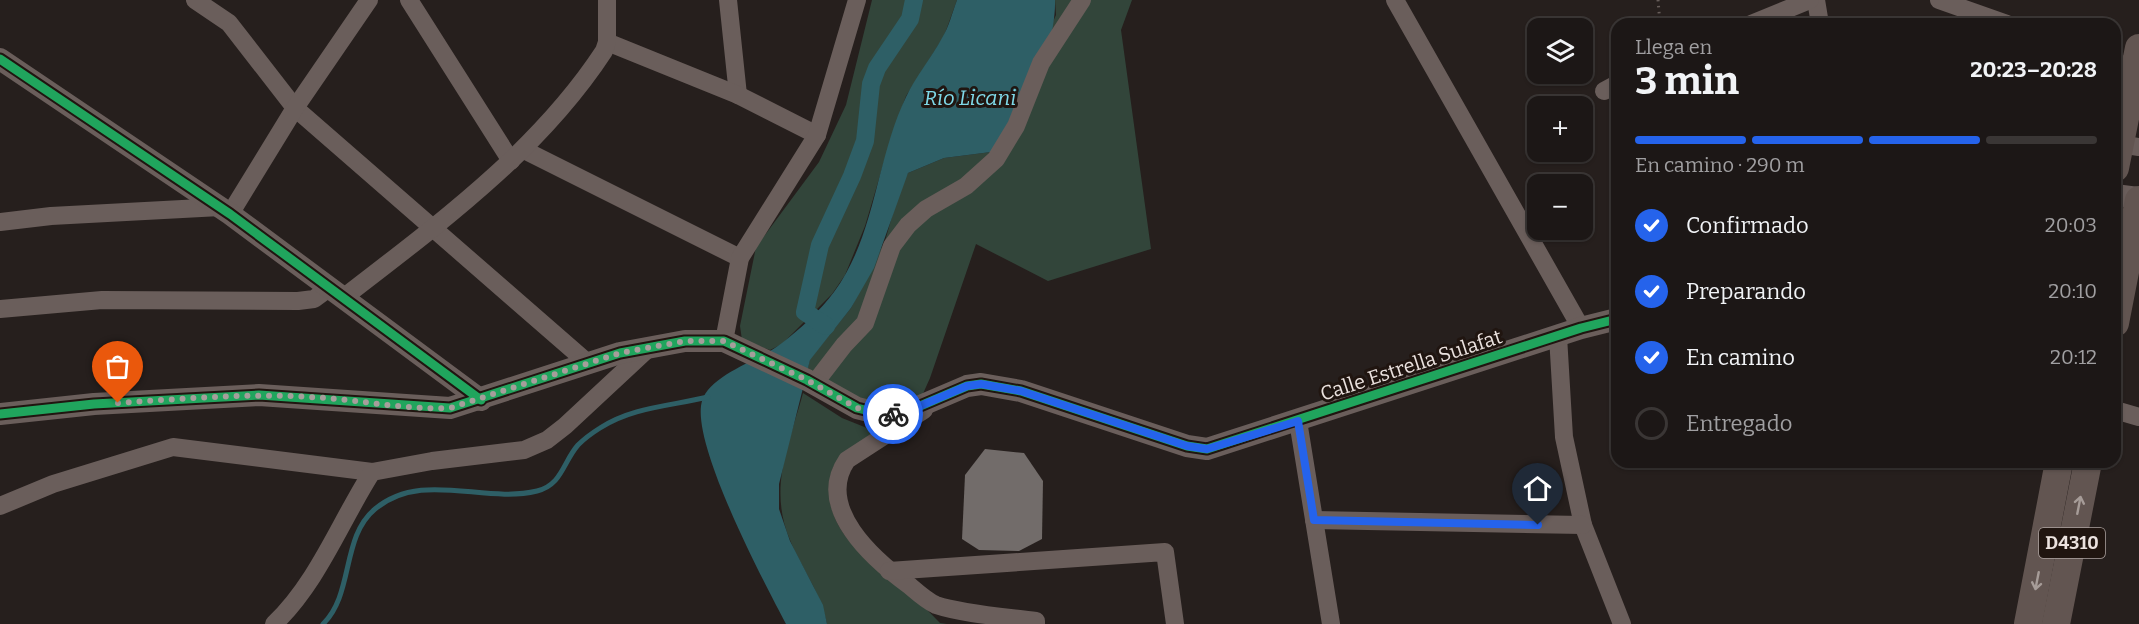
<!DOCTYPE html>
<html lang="es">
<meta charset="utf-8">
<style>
:root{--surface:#1c1716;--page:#25201f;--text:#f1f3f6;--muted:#a09fa1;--line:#3a3635;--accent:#2563eb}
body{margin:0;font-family:Bitter,serif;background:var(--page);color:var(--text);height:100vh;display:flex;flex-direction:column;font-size:22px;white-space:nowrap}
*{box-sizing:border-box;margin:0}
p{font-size:20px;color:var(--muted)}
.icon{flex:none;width:33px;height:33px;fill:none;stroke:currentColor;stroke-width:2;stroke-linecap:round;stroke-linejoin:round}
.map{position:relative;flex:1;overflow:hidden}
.sheet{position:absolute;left:1611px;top:18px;width:510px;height:450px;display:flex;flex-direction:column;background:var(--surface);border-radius:18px;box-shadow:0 2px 4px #0004,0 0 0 2px var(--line)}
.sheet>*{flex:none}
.fabs{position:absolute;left:1527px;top:18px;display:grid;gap:12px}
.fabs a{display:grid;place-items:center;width:66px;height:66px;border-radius:12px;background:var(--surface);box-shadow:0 2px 4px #0004,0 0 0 2px var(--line);font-size:30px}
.pin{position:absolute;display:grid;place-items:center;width:51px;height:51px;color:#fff;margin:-62px -26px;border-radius:50% 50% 50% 0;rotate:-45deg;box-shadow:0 0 6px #0007}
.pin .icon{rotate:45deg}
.courier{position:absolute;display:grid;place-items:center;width:60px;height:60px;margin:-30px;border:4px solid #2563eb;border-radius:50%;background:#fff;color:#222;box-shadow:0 2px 8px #0007}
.headline em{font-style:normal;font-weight:700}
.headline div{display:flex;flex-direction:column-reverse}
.headline{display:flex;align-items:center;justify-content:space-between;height:102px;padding:0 24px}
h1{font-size:39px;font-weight:700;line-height:45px}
.bar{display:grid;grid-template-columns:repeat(4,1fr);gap:9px 6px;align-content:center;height:72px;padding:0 24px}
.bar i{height:8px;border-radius:4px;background:var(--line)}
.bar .on{background:var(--accent)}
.bar p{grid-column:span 4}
ol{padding:0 24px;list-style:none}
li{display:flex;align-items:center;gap:18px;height:66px}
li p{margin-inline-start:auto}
li .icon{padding:6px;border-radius:50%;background:var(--accent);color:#fff;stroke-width:4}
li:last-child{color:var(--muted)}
li i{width:33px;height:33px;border:3px solid var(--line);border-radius:50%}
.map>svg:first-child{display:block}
.green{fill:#32453a}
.water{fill:#2e5f66}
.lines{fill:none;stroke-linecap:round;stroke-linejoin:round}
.stream{stroke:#2e5f66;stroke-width:5}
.canal{stroke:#2e5f66;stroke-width:18}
.building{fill:#726c6a}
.path{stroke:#675d5a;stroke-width:3;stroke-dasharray:1.5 4.5;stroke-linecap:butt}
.minor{stroke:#6a5e5b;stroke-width:18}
.tertiary{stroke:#6a5e5b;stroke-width:22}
.primary{stroke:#625551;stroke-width:28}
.cycleway-casing{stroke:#201510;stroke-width:13}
.cycleway{stroke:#20a55d;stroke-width:9}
.oneway{stroke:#a69c98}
.done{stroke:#a69e9b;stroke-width:6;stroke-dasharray:0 10.8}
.route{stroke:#2563eb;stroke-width:8}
.labels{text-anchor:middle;stroke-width:6;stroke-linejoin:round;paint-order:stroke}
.shield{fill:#201510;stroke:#aea4a1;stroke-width:1.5}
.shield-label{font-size:18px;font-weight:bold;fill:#ebe2df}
.street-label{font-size:20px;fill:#ebe2df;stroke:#201510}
.water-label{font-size:21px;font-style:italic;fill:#7fd9e8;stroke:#201510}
</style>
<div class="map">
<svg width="2139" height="624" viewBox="0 0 2139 624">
<rect width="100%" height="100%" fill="#261f1d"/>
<g class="green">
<polygon points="872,0 957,0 944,36 906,96 892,135 865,226 845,275 832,294 782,344 770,350 742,340 740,326 756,247 819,162 846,105"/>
<polygon points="1055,0 1132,0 1121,30 1151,249 1048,281 976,244 930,378 917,407 866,402 807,371 810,359 851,308 885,241 901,185 908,173 944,158 991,152 1056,15"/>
<path d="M803,393L842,418L882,434C868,441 846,449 836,463C830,470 829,485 829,494C834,544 876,563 911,594C921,603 930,613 940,623L947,624H827C821,593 802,569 790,540C768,488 789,445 803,393Z"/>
</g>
<path class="water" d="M957,0H1055C1056,29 1042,78 1027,103C1017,120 1003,136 991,152L944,158L908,173L874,268L851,308L810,360L779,484V509L790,541L823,605L827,624H786C764,582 690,443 702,401C710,374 761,360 782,343C799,330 821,310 834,292C876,235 876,159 906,97C916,76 931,58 942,38C949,27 952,13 957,0Z"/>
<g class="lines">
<path class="stream" d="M323,624C354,594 341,537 375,509C422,470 483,504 537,491C562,485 563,462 578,445C584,439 592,433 600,428C632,407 671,406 708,397"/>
<polyline class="canal" points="826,326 805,312 820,245 852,176 865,141 871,84 877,68 910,19 914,0"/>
</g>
<polygon class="building" points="985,449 1024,453 1043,481 1042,539 1019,551 979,550 962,539 965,475"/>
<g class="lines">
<polyline class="path" points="1658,0 1660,24"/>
<g class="minor">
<polyline points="195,0 229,23 295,108 589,364"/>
<polyline points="409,0 511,161"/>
<polyline points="728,0 738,95"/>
<polyline points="1395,0 1581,328"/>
<polyline points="1816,0 1820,24"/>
<polyline points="1939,0 2007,24"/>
<polyline points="1751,24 1810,0"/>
<polyline points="607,42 738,95 817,135"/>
<polyline points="2115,62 2134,69"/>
<polyline points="1604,91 1617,84"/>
<polyline points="2120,144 2139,147"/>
<polyline points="524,150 740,258"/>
<polyline points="230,214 295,108 369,0"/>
<polyline points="0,222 51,216 220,207"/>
<path d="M343,298C437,225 538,152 604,51L607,42V0"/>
<polyline points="0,309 102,300 298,301 314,299 329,288"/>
<polyline points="1558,336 1564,437 1583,525 1622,624"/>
<polyline points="724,341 740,258 817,135 857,0"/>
<polyline points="814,384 844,345 865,323 892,246 908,225 926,209 966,186 996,159 1016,126 1041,63 1082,0"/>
<path d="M924,410L847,460C814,508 874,560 910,586C917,592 927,601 936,605C963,614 1006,617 1036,621V624"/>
<polyline points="2115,410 2139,417"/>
<polyline points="1298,421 1331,624"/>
<polyline points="0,506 53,484 173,447 372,472 432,461 524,450 547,440 565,426 651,346"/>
<polyline points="1314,520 1583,525"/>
<polyline points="889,571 1165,552 1175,624"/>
<path d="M274,624C318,582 340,522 372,472"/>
</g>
<g class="tertiary">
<polyline points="0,59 230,214 481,400"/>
<polyline points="2115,195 2139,198"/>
<polyline points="0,414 94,404 259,395 450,408 620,353 685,341 724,341 807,380 857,408 885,415 906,412 967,386 981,384 1021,391 1187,446 1207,449 1581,328 1617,319"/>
</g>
<g class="primary">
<polyline points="2115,168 2139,48"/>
<polyline points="2115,323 2139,200"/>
<polyline points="2028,624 2059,462"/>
<polyline points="2056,624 2088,462"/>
</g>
<defs>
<g id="cycleway">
<polyline points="0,59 230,214 481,400"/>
<polyline points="0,414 94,404 259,395 450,408 620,353 685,341 724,341 807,380 857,408 885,415 906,412 967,386 981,384 1021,391 1187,446 1207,449 1581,328 1617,319"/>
</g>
</defs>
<use href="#cycleway" class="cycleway-casing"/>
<use href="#cycleway" class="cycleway"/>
</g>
<defs><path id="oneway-shaft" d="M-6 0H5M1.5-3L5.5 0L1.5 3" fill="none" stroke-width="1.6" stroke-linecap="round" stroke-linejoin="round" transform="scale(1.5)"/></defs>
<g class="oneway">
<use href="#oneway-shaft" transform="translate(2079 505) rotate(-79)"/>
<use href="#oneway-shaft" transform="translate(2037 581) rotate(101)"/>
</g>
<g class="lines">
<path class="done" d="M118,403C181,399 245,393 309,397C356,399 403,410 450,408L620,353L685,341H724L807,380L857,408L885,415L893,414"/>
<polyline class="route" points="893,414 906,412 967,386 981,384 1021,391 1187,446 1207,449 1298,421 1314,520 1538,525"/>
</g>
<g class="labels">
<rect class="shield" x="2039" y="528" width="66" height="30" rx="4.5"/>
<g class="shield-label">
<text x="2072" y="549">D4310</text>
</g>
<g class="street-label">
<text transform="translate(1411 365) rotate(-18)" y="7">Calle Estrella Sulafat</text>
</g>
<g class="water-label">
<text x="970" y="105">Río Licani</text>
</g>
</g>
</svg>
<div class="fabs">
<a><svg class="icon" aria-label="layers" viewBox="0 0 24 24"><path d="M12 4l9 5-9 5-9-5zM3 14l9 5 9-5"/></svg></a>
<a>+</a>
<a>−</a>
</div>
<div class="pin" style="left:118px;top:403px;background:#ea580c"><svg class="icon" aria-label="bag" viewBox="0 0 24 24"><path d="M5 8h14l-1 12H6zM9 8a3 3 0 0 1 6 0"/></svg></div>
<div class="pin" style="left:1538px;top:525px;background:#1f2937"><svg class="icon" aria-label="home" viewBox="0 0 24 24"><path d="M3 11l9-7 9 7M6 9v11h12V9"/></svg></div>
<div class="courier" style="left:893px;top:414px"><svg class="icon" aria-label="bike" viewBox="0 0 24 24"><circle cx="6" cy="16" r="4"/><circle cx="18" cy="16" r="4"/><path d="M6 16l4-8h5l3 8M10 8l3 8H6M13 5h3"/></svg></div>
<section class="sheet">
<div class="headline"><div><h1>3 min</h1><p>Llega en</p></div><em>20:23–20:28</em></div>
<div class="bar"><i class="on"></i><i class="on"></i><i class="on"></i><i></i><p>En camino · 290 m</p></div>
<ol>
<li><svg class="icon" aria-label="check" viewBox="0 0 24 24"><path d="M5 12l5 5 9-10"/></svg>Confirmado<p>20:03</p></li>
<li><svg class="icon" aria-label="check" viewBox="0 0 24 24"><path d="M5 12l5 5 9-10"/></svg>Preparando<p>20:10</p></li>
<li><svg class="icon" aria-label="check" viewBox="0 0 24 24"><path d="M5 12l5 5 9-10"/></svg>En camino<p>20:12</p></li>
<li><i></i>Entregado</li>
</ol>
</section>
</div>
